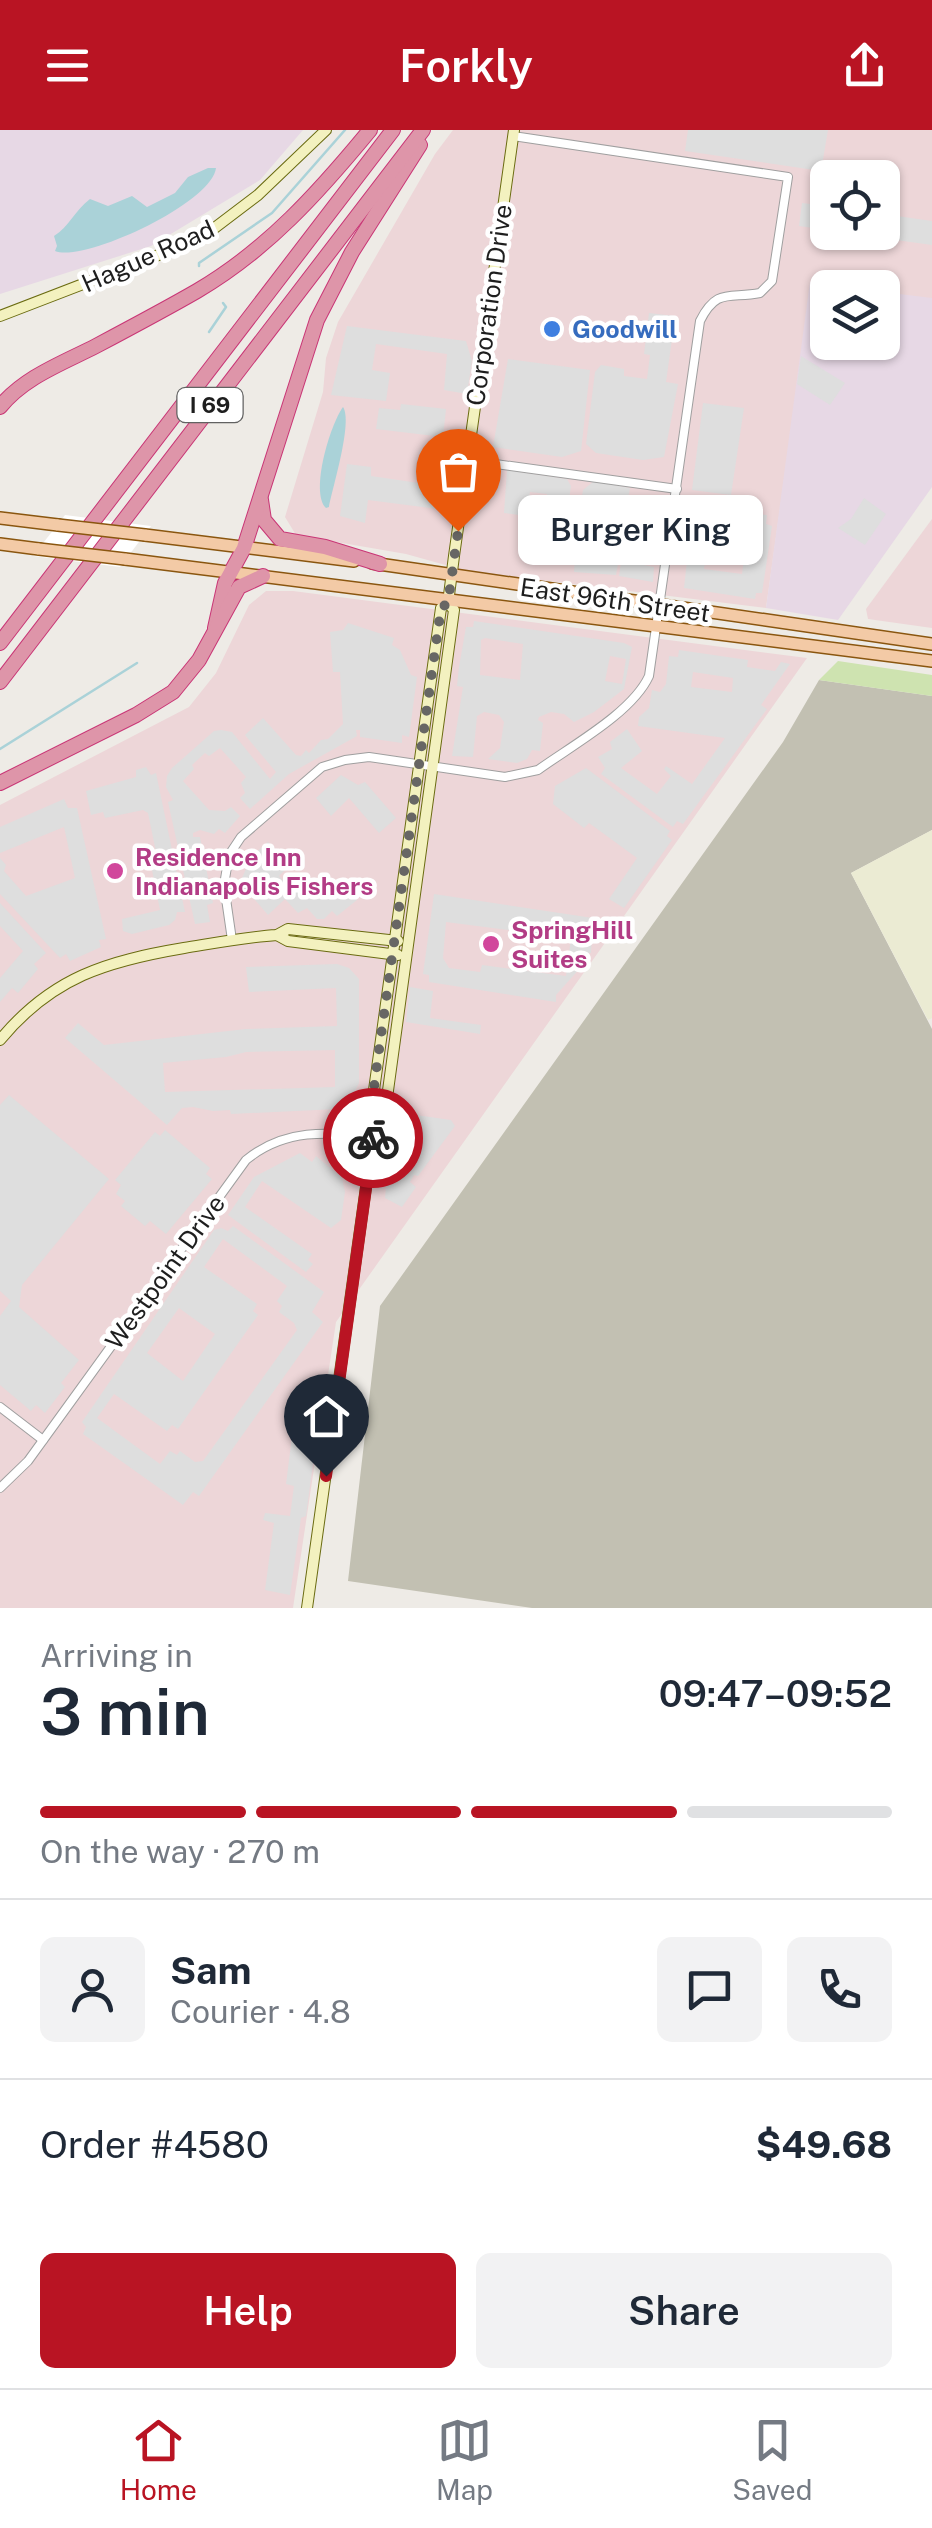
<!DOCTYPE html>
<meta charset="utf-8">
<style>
:root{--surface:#fff;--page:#f2f2f3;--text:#1f2937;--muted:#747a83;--line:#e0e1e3;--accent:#b91423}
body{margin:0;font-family:"Public Sans",sans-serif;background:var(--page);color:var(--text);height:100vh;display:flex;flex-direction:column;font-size:38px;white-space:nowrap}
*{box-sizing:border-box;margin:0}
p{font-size:32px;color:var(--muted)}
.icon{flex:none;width:55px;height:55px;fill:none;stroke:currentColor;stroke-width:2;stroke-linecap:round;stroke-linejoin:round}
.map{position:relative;height:1478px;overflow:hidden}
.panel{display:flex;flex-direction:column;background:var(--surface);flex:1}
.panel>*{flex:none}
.tools{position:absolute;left:810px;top:30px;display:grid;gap:20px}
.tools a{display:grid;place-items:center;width:90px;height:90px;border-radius:15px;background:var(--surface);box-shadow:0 2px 8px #0004;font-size:50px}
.pin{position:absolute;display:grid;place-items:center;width:85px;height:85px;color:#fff;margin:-102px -42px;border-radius:50% 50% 50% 0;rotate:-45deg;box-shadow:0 0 10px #0007}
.pin .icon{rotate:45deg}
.courier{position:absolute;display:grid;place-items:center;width:100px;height:100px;margin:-50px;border:8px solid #b91423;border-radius:50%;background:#fff;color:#222;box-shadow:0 2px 12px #0007}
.bubble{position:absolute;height:70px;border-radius:15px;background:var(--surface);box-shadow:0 2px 8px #0004;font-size:32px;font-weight:600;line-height:70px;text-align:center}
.overview em{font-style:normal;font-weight:600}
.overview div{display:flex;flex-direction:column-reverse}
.overview{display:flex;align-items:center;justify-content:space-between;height:170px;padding:0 40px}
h1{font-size:65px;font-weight:600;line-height:75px}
.bar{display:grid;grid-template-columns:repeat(4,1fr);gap:15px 10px;align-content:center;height:120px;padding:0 40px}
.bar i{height:12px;border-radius:8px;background:var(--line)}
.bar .on{background:var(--accent)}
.bar p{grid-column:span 4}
.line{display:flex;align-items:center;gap:25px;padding:0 40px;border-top:2px solid var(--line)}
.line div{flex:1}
.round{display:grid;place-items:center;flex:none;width:105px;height:105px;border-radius:15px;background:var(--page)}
.action{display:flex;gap:20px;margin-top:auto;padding:20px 40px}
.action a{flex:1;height:115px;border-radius:15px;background:var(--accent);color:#fff;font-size:40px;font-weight:600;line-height:115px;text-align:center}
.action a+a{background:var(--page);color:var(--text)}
header{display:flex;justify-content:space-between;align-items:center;height:130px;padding:0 40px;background:var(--accent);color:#fff;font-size:45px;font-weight:600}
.tabs{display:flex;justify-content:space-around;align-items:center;height:140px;border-top:2px solid var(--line);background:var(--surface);font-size:28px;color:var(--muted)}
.tabs a{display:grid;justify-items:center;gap:5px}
.tabs .on{color:var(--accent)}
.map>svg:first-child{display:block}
.commercial{fill:#edd6d8;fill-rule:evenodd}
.industrial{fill:#e7d8e5}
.construction{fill:#c2c0b2}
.farmland{fill:#ebebd3}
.grass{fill:#cee3b0}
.parking{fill:#dedede;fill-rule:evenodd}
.water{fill:#aad2d8}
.pier{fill:#fff}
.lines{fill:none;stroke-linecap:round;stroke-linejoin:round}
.stream{stroke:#aad2d8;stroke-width:2.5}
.street-casing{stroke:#9f9f9f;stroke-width:10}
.secondary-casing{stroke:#6a6b10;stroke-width:12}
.primary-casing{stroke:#8a560f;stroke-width:14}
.highway-casing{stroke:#c93676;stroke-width:16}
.street{stroke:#fff;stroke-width:8}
.secondary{stroke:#f3f1bf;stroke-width:10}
.primary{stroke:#f3caa6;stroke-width:11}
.highway{stroke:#de95a9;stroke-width:14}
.primary-bridge-casing{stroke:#8a560f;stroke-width:14;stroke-linecap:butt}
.primary-bridge{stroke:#f3caa6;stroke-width:11}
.done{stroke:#676664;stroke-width:10;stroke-dasharray:0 18}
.route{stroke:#b91423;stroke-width:12}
.shop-dot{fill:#3f7fe0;stroke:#fff;stroke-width:4}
.hotel-dot{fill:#d1479c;stroke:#fff;stroke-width:4}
.labels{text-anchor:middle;stroke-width:9;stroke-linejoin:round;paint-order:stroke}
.shield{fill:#fff;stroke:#626262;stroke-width:2.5}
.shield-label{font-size:22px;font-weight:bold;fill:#1e1e1e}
.street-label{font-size:25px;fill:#1e1e1e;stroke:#fff}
.shop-label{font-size:25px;font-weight:bold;fill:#366cbe;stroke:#fff;text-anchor:start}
.hotel-label{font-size:25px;font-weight:bold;fill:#b23c85;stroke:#fff;text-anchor:start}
</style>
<header><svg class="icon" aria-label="menu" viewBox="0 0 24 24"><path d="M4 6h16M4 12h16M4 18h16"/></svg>Forkly<svg class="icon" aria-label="share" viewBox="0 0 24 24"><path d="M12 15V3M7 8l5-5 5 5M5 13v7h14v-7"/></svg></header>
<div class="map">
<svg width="932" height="1478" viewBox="0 0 932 1478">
<rect width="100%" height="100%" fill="#eeebe6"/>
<g class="commercial">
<path d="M453,0H932V344L805,201L766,478L467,441L406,424L296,405L285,387L323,262L326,228L338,192L435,24ZM828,48H882V102H828ZM828,158H882V212H828Z"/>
<polygon points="932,389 932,498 868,489 866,479"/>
<polygon points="266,461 293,461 807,528 336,1192 293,1478 0,1478 0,675 189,577 216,543 249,475"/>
</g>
<g class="industrial">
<polygon points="0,0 303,0 260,50 151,116 0,164"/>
<polygon points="810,152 853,157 828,158 828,212 882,212 883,162 932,168 932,357 838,490 766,478"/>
</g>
<polygon class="construction" points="819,550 932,566 932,700 851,743 932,899 932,1478 532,1478 348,1451 380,1176 783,612"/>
<polygon class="farmland" points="932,700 932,888 928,890 851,743"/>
<polygon class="grass" points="838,531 932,545 932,566 819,550"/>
<g class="parking">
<polygon points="688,0 828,0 821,41 685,21"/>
<polygon points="802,73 827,76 827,100 799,96"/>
<polygon points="883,84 932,91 932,115 846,103 882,102"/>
<polygon points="649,183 675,186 666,200 673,202 666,252 678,254 664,327 643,330 596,323 586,314 595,242 601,235 624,239 624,246 647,249 650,225 644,224"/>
<polygon points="347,196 466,211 472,231 467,264 444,260 447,224 376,214 372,240 390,243 386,271 331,265"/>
<polygon points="801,226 845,253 830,275 797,254"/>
<polygon points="508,229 590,240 581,321 562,327 493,317"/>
<polygon points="703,273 744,278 731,365 692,360"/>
<polygon points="401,274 446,279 443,307 376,299 379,278 400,280"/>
<polygon points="347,334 371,337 371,346 446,357 444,368 438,379 368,370 365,393 340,386"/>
<polygon points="507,340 567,349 571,356 563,411 542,409 547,364 530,362 526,386 504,383"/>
<polygon points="594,351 630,358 626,380 611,378 605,431 618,434 616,445 574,442 575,428 595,429 597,412 575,409 583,360"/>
<polygon points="643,365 663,369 657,420 631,416 628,432 654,437 653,452 619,446 628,383 640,385"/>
<polygon points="864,368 886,384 865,415 838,398 851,389"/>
<path d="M693,376L767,385L766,394L772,396L762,463H756L755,469L684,458ZM710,400L747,406L742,444L704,439Z"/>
<path d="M474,491L624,513L632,517L624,559L594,582L574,592L564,584L551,582L539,587L538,590L543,593L540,621L532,620L527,629L517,633L488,629L500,618L504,592L499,585L484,582L477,586L473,627L452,626L463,557L457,556L459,537L466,497H473ZM485,508L523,514L520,550L480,545L481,510ZM610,526L626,529L622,554L605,551Z"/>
<polygon points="348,493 394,508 392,515 400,520 411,545 417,547 409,607 402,605 402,613 360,607 360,600 356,600 357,606 289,644 250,679 240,668 245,663 241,653 246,647 220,618 209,626 205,623 192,635 194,639 183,651 209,680 225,681 231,677 240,686 225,703 219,699 214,704 200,700 193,703 193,707 200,707 213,773 207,775 210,792 195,794 168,672 173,670 166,657 167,646 172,638 214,601 221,600 232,602 270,649 276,642 245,605 263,588 296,625 301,626 306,620 309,623 321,610 328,609 343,594 340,542 333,542 330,502 343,500"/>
<path d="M679,520L748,530L747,537L775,541L781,532L790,534L761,575L767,579L683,694L677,691L673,697L601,644L605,638L598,627L612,619L610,612L627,599L642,621L621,638L657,664L671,646L664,639L666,636L692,654L725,608L638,596L639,587L649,578L652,560L660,562L666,554L669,526L678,527ZM693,542L733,548L732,562L691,557Z"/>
<polygon points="146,637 151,645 156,643 185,782 177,782 175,790 169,795 132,804 123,801 122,789 160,780 150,730 157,727 148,683 143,680 105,688 103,682 91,685 86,661 136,647 136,640"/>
<polygon points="586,638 670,701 667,706 672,710 624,778 609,769 637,728 589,693 584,698 553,674 555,656"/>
<polygon points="341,645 358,655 365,652 396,688 379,703 349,668 331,686 316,668"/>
<polygon points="64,669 68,678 77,678 106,809 99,810 101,817 70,831 66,824 60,828 0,764 0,728 6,735 4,741 26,766 75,748 64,697 0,723 0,697"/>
<polygon points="268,712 289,736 279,746 288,756 300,746 322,769 346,748 356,760 352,763 357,770 337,786 332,781 324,789 317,789 307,778 298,783 285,769 268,785 242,755 242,748 251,727"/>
<path d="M434,764L593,788L591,823H583L582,836L556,865V872L429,852V845L423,844ZM446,792L571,808L566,846L482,835L480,842L449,838L443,828Z"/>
<polygon points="0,773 46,823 34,834 38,839 18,863 12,858 0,872 0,848 23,821 0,796"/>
<path d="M337,834L349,838L359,849V953L349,973L338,979L231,984L230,980L213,981L193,977L182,978L167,995L65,908L78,893L104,915L246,899L337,896L336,858L249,862L246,837ZM335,920V957L165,962L163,933L226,927L246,922Z"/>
<polygon points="410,857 433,861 430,888 481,895 480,904 406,892"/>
<polygon points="9,965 109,1049 22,1155 19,1177 79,1230 61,1253 65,1257 45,1283 36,1275 31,1281 0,1255 0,1186 11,1171 0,1161 0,975"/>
<polygon points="416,985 451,990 455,996 418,1046 414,1045 410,1052 416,1057 402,1077 385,1068 389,1027 412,1009"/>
<polygon points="165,1000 210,1038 206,1044 212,1049 166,1104 150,1091 145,1096 121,1076 125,1071 116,1064 121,1055 115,1050 155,1002 160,1006"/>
<polygon points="300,1023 312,1032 316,1026 342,1048 345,1062 341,1090 331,1098 262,1051 245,1077 312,1124 308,1130 313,1134 306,1142 228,1085 254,1047"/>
<path d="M233,1096L324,1162L312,1182L323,1192L199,1366L193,1362L183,1375L83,1304L86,1297L82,1292L214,1100L221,1098L228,1101ZM223,1109L287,1156L277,1171L282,1176L279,1182L294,1193L297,1200L203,1331L195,1332L180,1321L177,1325L170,1321L160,1334L97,1288L114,1264L167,1301L172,1295L178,1299L258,1185L253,1181L257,1174L204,1137ZM179,1178L215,1204L183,1251L147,1223Z"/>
<polygon points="309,1261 322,1266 306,1386 301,1388 290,1465 265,1460 274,1393 263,1390 265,1383 290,1386 294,1356 286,1354 295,1283 303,1283"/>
</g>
<g class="water">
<path d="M208,38H216C212,73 84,133 55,121L57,116L54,106C69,97 75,80 90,69L108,76L132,66L147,77L175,63L188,47Z"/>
<path d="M343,277C353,292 333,356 329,377L326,378C310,362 330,295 343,277Z"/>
</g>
<polygon class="pier" points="65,385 151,396 120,437 33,426"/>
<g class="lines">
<g class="stream">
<polyline points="199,136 199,133 272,83 345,0"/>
<polyline points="209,202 226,177 223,173"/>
<polyline points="0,619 137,533"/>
</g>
<defs>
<g id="street">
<polyline points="467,330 677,359"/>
<path d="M232,810L224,755L229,725L241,707L322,637L345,630L369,627L505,647L538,640C571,616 632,583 649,546L700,191C717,157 730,169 760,163L772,151L788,47L513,6"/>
<polyline points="0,1277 43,1310"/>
<path d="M0,1358L28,1331L246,1030C285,998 327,1002 373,1007"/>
</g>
<g id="secondary">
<polyline points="0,186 200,109 258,65 326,0"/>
<polyline points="277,805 288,811 398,825"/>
<path d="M0,910C52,847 107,831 184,818C215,813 246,807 277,805L288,799L398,811"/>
<polyline points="373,1007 383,997 454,480 448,473 454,426 514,0"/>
<polyline points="307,1478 373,1007 369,996 441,478 448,473"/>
</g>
<g id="primary">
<polyline points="0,388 58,395"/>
<polyline points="145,405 354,431"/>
<polyline points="0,414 39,419"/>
<polyline points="125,429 932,531"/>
<polyline points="372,433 932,514"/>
</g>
<g id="highway">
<path d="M0,277C24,247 63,233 96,216C130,198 164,180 197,161C267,120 319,62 370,0"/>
<polyline points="261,370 264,390 280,409 325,417 380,434"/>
<polyline points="215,498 225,453 244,418 317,190 352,122 420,15"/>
<polyline points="0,513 393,0"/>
<polyline points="0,552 423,0"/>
<polyline points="0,653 136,585 173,562 199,530 239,457 263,446"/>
</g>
</defs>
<use href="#street" class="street-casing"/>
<use href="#secondary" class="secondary-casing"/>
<use href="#primary" class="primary-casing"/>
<use href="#highway" class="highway-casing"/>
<use href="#street" class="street"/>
<use href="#secondary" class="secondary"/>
<use href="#primary" class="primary"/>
<use href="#highway" class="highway"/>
<defs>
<g id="primary-bridge">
<polyline points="58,395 145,405"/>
<polyline points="39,419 125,429"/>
</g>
</defs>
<use href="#primary-bridge" class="primary-bridge-casing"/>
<use href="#primary-bridge" class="primary-bridge"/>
</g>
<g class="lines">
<polyline class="done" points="373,1008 369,996 378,927 441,478 448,473 458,401"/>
<polyline class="route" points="326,1346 373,1008"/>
</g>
<circle class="shop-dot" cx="552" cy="199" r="10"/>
<g class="hotel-dot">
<circle cx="115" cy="741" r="10"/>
<circle cx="491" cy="814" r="10"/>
</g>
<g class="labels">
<rect class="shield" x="177.5" y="258" width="65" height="34" rx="8"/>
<g class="shield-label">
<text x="210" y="283">I 69</text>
</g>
<g class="street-label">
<text transform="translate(148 126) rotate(-24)" y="9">Hague Road</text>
<text transform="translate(489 175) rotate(-82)" y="9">Corporation Drive</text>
<text transform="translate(615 470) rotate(8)" y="9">East 96th Street</text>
<text transform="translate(165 1142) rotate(-54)" y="9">Westpoint Drive</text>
</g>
<g class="shop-label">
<text x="572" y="208">Goodwill</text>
</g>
<g class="hotel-label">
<text x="135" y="736">Residence Inn<tspan x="135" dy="29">Indianapolis Fishers</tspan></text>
<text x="511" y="809">SpringHill<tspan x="511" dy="29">Suites</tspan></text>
</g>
</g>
</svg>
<div class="tools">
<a><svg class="icon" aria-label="locate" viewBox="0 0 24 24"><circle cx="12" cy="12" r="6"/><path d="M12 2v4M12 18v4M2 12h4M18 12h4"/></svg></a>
<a><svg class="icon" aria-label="layers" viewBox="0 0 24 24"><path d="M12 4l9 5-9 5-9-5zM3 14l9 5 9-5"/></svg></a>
</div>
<div class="pin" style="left:458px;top:401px;background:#ea580c"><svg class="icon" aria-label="bag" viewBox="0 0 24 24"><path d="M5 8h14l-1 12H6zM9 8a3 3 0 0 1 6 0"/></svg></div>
<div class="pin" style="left:326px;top:1346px;background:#1f2937"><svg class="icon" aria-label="home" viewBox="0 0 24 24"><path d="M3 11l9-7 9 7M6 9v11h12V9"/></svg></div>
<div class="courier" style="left:373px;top:1008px"><svg class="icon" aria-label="bike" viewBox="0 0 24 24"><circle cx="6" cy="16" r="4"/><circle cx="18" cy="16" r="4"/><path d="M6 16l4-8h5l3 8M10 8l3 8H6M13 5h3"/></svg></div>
<div class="bubble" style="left:518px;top:365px;width:245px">Burger King</div>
</div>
<section class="panel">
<div class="overview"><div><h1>3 min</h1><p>Arriving in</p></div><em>09:47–09:52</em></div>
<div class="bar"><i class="on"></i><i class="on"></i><i class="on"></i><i></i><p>On the way · 270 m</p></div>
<div class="line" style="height:180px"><a class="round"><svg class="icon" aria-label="person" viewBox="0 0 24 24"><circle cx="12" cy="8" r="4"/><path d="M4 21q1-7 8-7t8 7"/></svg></a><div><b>Sam</b><p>Courier · 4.8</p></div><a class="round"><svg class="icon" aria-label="chat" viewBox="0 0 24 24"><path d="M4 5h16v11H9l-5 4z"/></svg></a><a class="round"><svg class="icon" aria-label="phone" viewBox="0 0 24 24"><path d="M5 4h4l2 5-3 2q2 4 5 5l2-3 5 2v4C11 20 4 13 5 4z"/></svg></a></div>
<div class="line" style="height:130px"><div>Order #4580</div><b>$49.68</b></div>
<div class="action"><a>Help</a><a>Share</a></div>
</section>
<nav class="tabs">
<a class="on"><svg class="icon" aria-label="home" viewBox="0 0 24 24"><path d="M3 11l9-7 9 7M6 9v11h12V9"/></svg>Home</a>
<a><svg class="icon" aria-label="map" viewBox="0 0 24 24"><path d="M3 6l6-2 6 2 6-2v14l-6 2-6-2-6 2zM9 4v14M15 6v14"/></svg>Map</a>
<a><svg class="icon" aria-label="saved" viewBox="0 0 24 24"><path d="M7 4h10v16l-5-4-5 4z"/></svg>Saved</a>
</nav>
